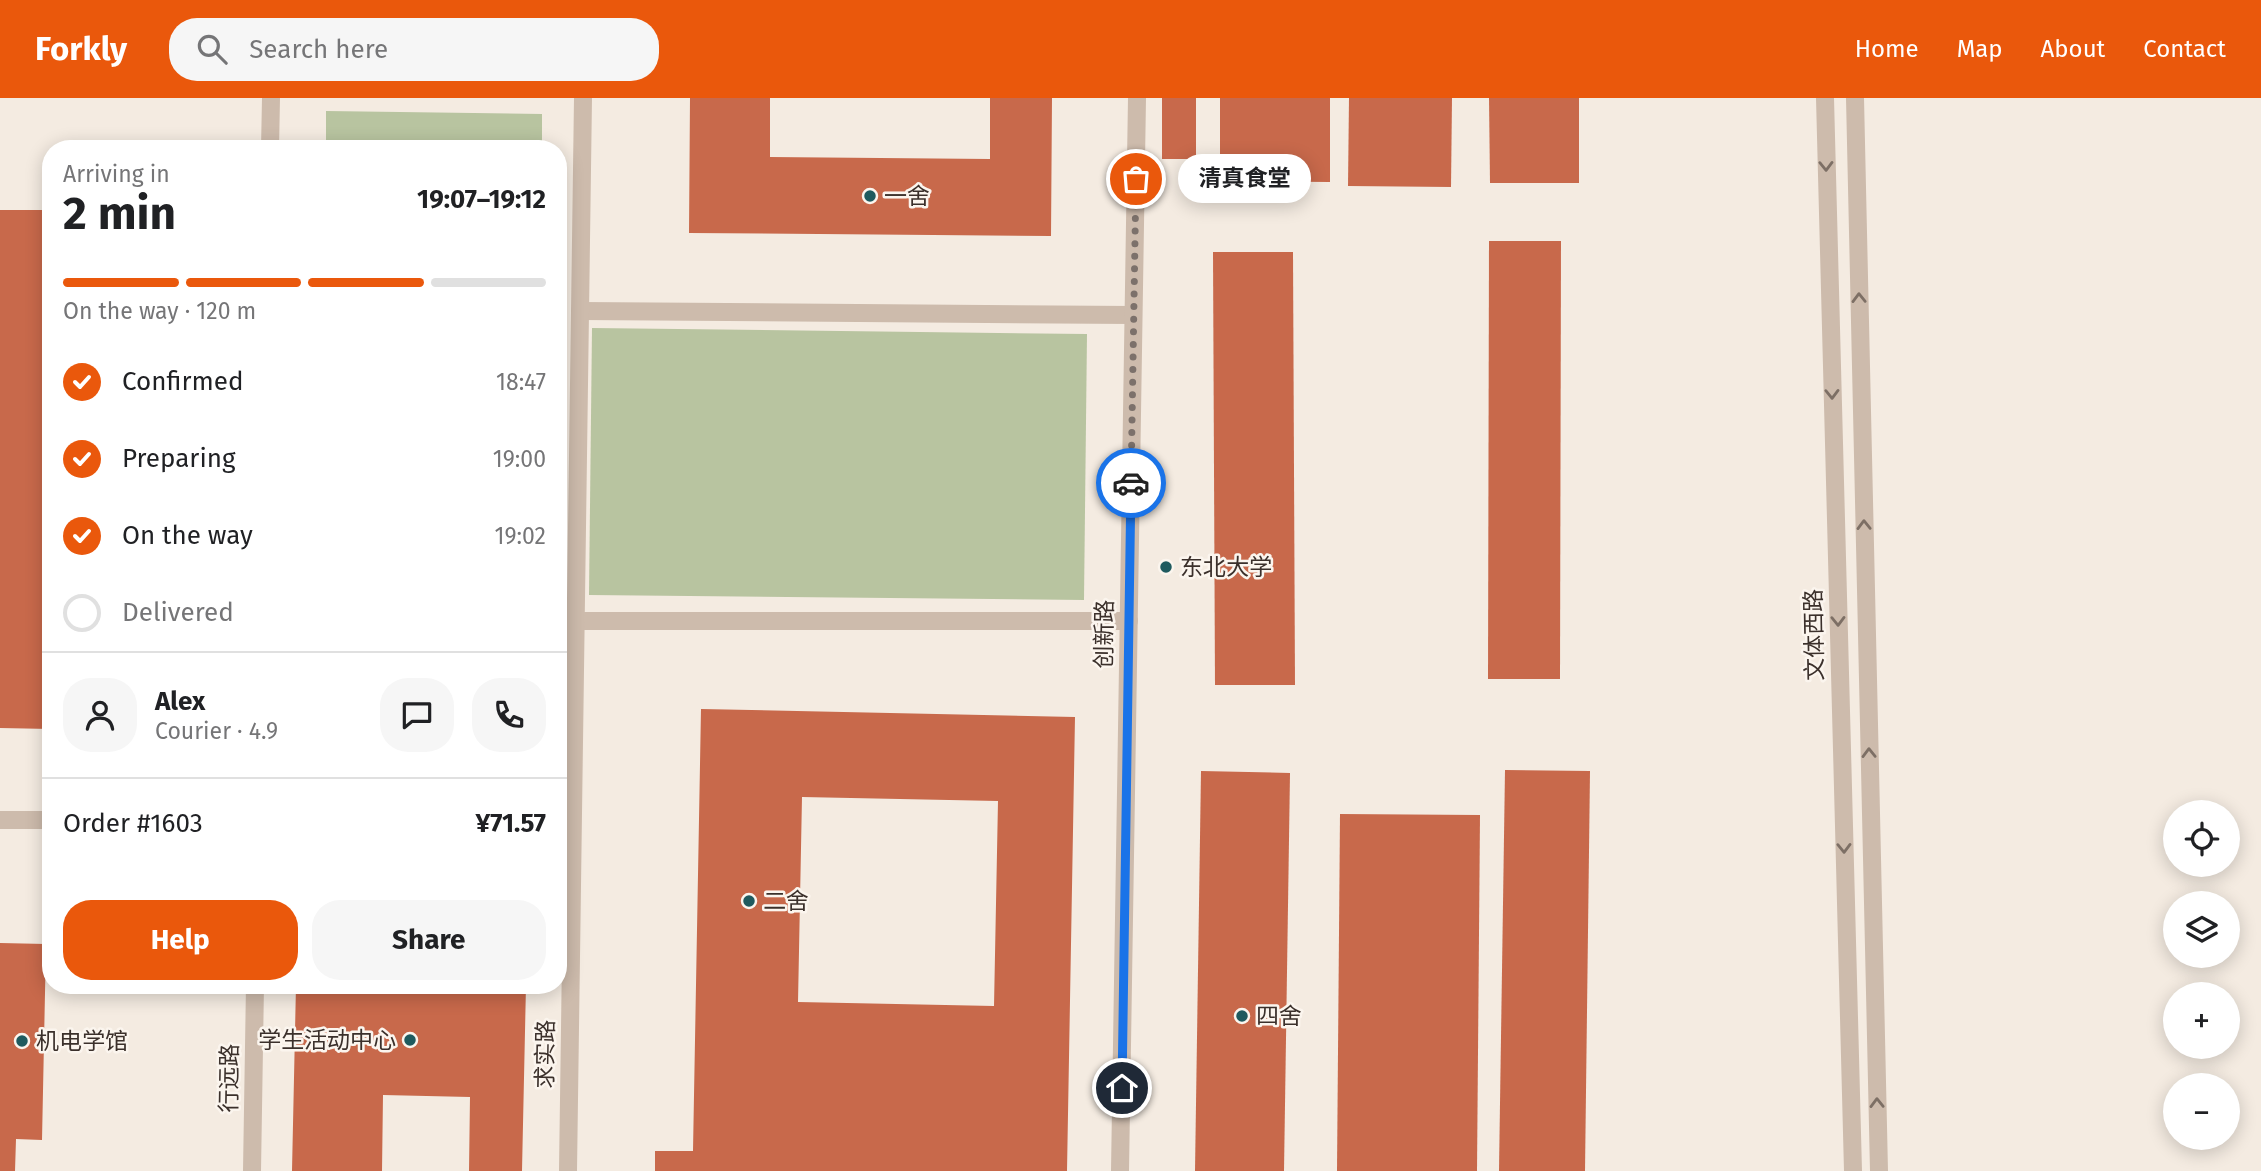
<!DOCTYPE html>
<meta charset="utf-8">
<style>
:root{--surface:#fff;--page:#f6f6f6;--text:#202124;--muted:#757577;--line:#e0e0e0;--accent:#ea580c}
body{margin:0;font-family:"Fira Sans","Noto Sans SC",sans-serif;background:var(--page);color:var(--text);height:100vh;display:flex;flex-direction:column;font-size:26px;white-space:nowrap}
*{box-sizing:border-box;margin:0}
p{font-size:23px;color:var(--muted)}
.icon{flex:none;width:38px;height:38px;fill:none;stroke:currentColor;stroke-width:2;stroke-linecap:round;stroke-linejoin:round}
.map{position:relative;flex:1;overflow:hidden}
.panel{position:absolute;left:42px;top:42px;width:525px;height:854px;display:flex;flex-direction:column;background:var(--surface);border-radius:28px;box-shadow:0 4px 18px #0003}
.panel>*{flex:none}
.tools{position:absolute;left:2163px;top:702px;display:grid;gap:14px}
.tools a{display:grid;place-items:center;width:77px;height:77px;border-radius:50%;background:var(--surface);box-shadow:0 4px 18px #0003;font-size:35px}
.pin{position:absolute;display:grid;place-items:center;width:60px;height:60px;color:#fff;margin:-30px;border:4px solid #fff;border-radius:50%;box-shadow:0 2px 7px #0007}
.courier{position:absolute;display:grid;place-items:center;width:70px;height:70px;margin:-35px;border:5px solid #1a73e8;border-radius:50%;background:#fff;color:#222;box-shadow:0 2px 9px #0007}
.bubble{position:absolute;height:49px;border-radius:24px;background:var(--surface);box-shadow:0 4px 18px #0003;font-size:23px;font-weight:700;line-height:49px;text-align:center}
.head em{font-style:normal;font-weight:700}
.head div{display:flex;flex-direction:column-reverse}
.head{display:flex;align-items:center;justify-content:space-between;height:119px;padding:0 21px}
h1{font-size:46px;font-weight:700;line-height:52px}
.bar{display:grid;grid-template-columns:repeat(4,1fr);gap:10px 7px;align-content:center;height:84px;padding:0 21px}
.bar i{height:9px;border-radius:5px;background:var(--line)}
.bar .selected{background:var(--accent)}
.bar p{grid-column:span 4}
.line{display:flex;align-items:center;gap:18px;padding:0 21px;border-top:2px solid var(--line)}
.line div{flex:1}
.round{display:grid;place-items:center;flex:none;width:74px;height:74px;border-radius:28px;background:var(--page)}
ol{padding:0 21px;list-style:none}
li{display:flex;align-items:center;gap:21px;height:77px}
li p{margin-inline-start:auto}
li .icon{padding:7px;border-radius:50%;background:var(--accent);color:#fff;stroke-width:4}
li:last-child{color:var(--muted)}
li i{width:38px;height:38px;border:4px solid var(--line);border-radius:50%}
.primary-button{display:flex;gap:14px;margin-top:auto;padding:14px 21px}
.primary-button a{flex:1;height:80px;border-radius:28px;background:var(--accent);color:#fff;font-size:28px;font-weight:700;line-height:80px;text-align:center}
.primary-button a+a{background:var(--page);color:var(--text)}
header{display:flex;align-items:center;gap:42px;box-sizing:border-box;height:98px;padding:0 35px;background:var(--accent);color:#fff}
header strong{font-size:33px}
nav{display:flex;gap:38px;margin-inline-start:auto;font-size:24px}
.search{width:490px;height:63px;background:var(--page);display:flex;align-items:center;gap:18px;box-sizing:border-box;padding:0 24px;border-radius:28px;color:var(--muted);font-size:26px}
.map>svg:first-child{display:block}
.green{fill:#b8c4a0}
.building{fill:#c8694b;fill-rule:evenodd}
.lines{fill:none;stroke-linecap:round;stroke-linejoin:round}
.minor{stroke:#cdbbac;stroke-width:18}
.oneway{stroke:#7d6f65}
.done{stroke:#7c716b;stroke-width:7;stroke-dasharray:0 12.6}
.route{stroke:#1a73e8;stroke-width:9}
.poi-dot{fill:#1f5a5e;stroke:#fbf5ee;stroke-width:2.5}
.labels{text-anchor:middle;stroke-width:5;stroke-linejoin:round;paint-order:stroke}
.poi-label{font-size:23px;fill:#3b302b;stroke:#fbf5ee;text-anchor:start}
.street-label{font-size:23px;fill:#3b302b;stroke:#fbf5ee}
</style>
<header>
<strong>Forkly</strong>
<div class="search"><svg class="icon" aria-label="search" viewBox="0 0 24 24"><circle cx="10" cy="10" r="6"/><path d="M15 15l6 6"/></svg>Search here</div>
<nav><a>Home</a><a>Map</a><a>About</a><a>Contact</a></nav>
</header>
<div class="map">
<svg width="2261" height="1073" viewBox="0 0 2261 1073">
<rect width="100%" height="100%" fill="#f4ebe1"/>
<g class="green">
<polygon points="326,13 542,16 542,51 326,51"/>
<polygon points="592,230 1087,236 1084,502 589,497"/>
</g>
<g class="building">
<polygon points="690,0 770,0 770,59 990,61 990,0 1052,0 1051,138 689,135"/>
<rect x="1162" y="0" width="34" height="61"/>
<polygon points="1220,0 1330,0 1330,84 1220,83"/>
<polygon points="1349,0 1452,0 1451,89 1348,88"/>
<polygon points="1489,0 1579,0 1579,85 1490,85"/>
<polygon points="0,112 51,112 51,631 0,630"/>
<polygon points="1489,143 1561,143 1560,581 1488,581"/>
<polygon points="1213,154 1293,154 1295,587 1215,587"/>
<path d="M701,611L1075,619L1067,1073H655V1053H693ZM802,699L998,703L994,908L798,904Z"/>
<polygon points="1505,672 1590,673 1585,1073 1499,1073"/>
<polygon points="1201,673 1290,675 1284,1073 1195,1073"/>
<polygon points="1340,716 1480,717 1477,1073 1337,1073"/>
<polygon points="0,845 46,846 42,1042 16,1041 15,1073 0,1073"/>
<polygon points="296,887 526,887 522,1073 469,1073 470,999 383,997 382,1073 292,1073"/>
</g>
<g class="lines">
<g class="minor">
<polyline points="1825,0 1853,1073"/>
<polyline points="1855,0 1879,1073"/>
<polyline points="270,51 271,0"/>
<polyline points="580,213 1133,217"/>
<polyline points="576,523 1129,523"/>
<polyline points="0,722 51,722"/>
<polyline points="252,1073 255,887"/>
<polyline points="568,1073 583,0"/>
<polyline points="1120,1073 1137,0"/>
</g>
</g>
<defs><path id="oneway-chevron" d="M-2-3.5L2.5 0L-2 3.5" fill="none" stroke-width="1.6" stroke-linecap="round" stroke-linejoin="round" transform="scale(1.75)"/></defs>
<g class="oneway">
<use href="#oneway-chevron" transform="translate(1826 68) rotate(89)"/>
<use href="#oneway-chevron" transform="translate(1859 200) rotate(-91)"/>
<use href="#oneway-chevron" transform="translate(1832 296) rotate(89)"/>
<use href="#oneway-chevron" transform="translate(1864 427) rotate(-91)"/>
<use href="#oneway-chevron" transform="translate(1838 523) rotate(89)"/>
<use href="#oneway-chevron" transform="translate(1869 655) rotate(-91)"/>
<use href="#oneway-chevron" transform="translate(1844 750) rotate(89)"/>
<use href="#oneway-chevron" transform="translate(1877 1005) rotate(-91)"/>
</g>
<g class="lines">
<polyline class="done" points="1131,385 1136,81"/>
<polyline class="route" points="1122,990 1131,385"/>
</g>
<g class="poi-dot">
<circle cx="870" cy="98" r="7"/>
<circle cx="1166" cy="469" r="7"/>
<circle cx="749" cy="803" r="7"/>
<circle cx="1242" cy="918" r="7"/>
<circle cx="410" cy="942" r="7"/>
<circle cx="22" cy="943" r="7"/>
</g>
<g class="labels">
<g class="poi-label">
<text x="884" y="106">一舍</text>
<text x="1180" y="477">东北大学</text>
<text x="763" y="811">二舍</text>
<text x="1256" y="926">四舍</text>
<text x="396" y="950" text-anchor="end">学生活动中心</text>
<text x="36" y="951">机电学馆</text>
</g>
<g class="street-label">
<text transform="translate(1104 536) rotate(-89)" y="8">创新路</text>
<text transform="translate(1814 537) rotate(-91)" y="8">文体西路</text>
<text transform="translate(545 956) rotate(-89)" y="8">求实路</text>
<text transform="translate(229 980) rotate(-89)" y="8">行远路</text>
</g>
</g>
</svg>
<div class="tools">
<a><svg class="icon" aria-label="locate" viewBox="0 0 24 24"><circle cx="12" cy="12" r="6"/><path d="M12 2v4M12 18v4M2 12h4M18 12h4"/></svg></a>
<a><svg class="icon" aria-label="layers" viewBox="0 0 24 24"><path d="M12 4l9 5-9 5-9-5zM3 14l9 5 9-5"/></svg></a>
<a>+</a>
<a>−</a>
</div>
<div class="pin" style="left:1136px;top:81px;background:#ea580c"><svg class="icon" aria-label="bag" viewBox="0 0 24 24"><path d="M5 8h14l-1 12H6zM9 8a3 3 0 0 1 6 0"/></svg></div>
<div class="pin" style="left:1122px;top:990px;background:#1f2937"><svg class="icon" aria-label="home" viewBox="0 0 24 24"><path d="M3 11l9-7 9 7M6 9v11h12V9"/></svg></div>
<div class="courier" style="left:1131px;top:385px"><svg class="icon" aria-label="car" viewBox="0 0 24 24"><path d="M5 17H2v-5l4-1 3-4h7l3 4 3 1v5h-3M9 17h6M6 11h13"/><circle cx="7" cy="17" r="2"/><circle cx="17" cy="17" r="2"/></svg></div>
<div class="bubble" style="left:1178px;top:56px;width:133px">清真食堂</div>
<section class="panel">
<div class="head"><div><h1>2 min</h1><p>Arriving in</p></div><em>19:07–19:12</em></div>
<div class="bar"><i class="selected"></i><i class="selected"></i><i class="selected"></i><i></i><p>On the way · 120 m</p></div>
<ol>
<li><svg class="icon" aria-label="check" viewBox="0 0 24 24"><path d="M5 12l5 5 9-10"/></svg>Confirmed<p>18:47</p></li>
<li><svg class="icon" aria-label="check" viewBox="0 0 24 24"><path d="M5 12l5 5 9-10"/></svg>Preparing<p>19:00</p></li>
<li><svg class="icon" aria-label="check" viewBox="0 0 24 24"><path d="M5 12l5 5 9-10"/></svg>On the way<p>19:02</p></li>
<li><i></i>Delivered</li>
</ol>
<div class="line" style="height:126px"><a class="round"><svg class="icon" aria-label="person" viewBox="0 0 24 24"><circle cx="12" cy="8" r="4"/><path d="M4 21q1-7 8-7t8 7"/></svg></a><div><b>Alex</b><p>Courier · 4.9</p></div><a class="round"><svg class="icon" aria-label="chat" viewBox="0 0 24 24"><path d="M4 5h16v11H9l-5 4z"/></svg></a><a class="round"><svg class="icon" aria-label="phone" viewBox="0 0 24 24"><path d="M5 4h4l2 5-3 2q2 4 5 5l2-3 5 2v4C11 20 4 13 5 4z"/></svg></a></div>
<div class="line" style="height:91px"><div>Order #1603</div><b>¥71.57</b></div>
<div class="primary-button"><a>Help</a><a>Share</a></div>
</section>
</div>
